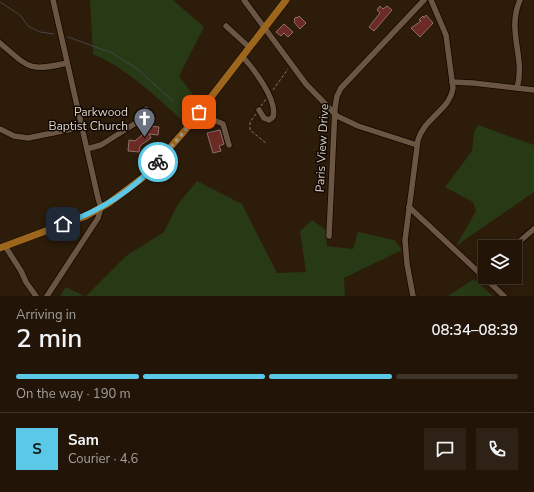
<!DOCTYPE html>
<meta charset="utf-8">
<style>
:root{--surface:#221508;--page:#2e2216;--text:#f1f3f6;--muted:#a29f9c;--line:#3f3429;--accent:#5ac8e6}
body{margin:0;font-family:"Nunito Sans",sans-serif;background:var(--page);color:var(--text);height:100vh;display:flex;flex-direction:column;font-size:15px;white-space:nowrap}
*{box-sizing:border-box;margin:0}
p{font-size:13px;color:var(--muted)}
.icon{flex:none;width:22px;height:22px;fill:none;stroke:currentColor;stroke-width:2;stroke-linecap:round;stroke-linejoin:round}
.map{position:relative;height:296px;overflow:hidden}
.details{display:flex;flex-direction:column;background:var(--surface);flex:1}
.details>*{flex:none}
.buttons{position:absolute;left:478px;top:240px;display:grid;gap:8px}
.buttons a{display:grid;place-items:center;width:44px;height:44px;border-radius:0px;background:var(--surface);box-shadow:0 4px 16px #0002,0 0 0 1px var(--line);font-size:20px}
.pin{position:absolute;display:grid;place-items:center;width:34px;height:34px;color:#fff;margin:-17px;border-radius:8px;box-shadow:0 2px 6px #0006}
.courier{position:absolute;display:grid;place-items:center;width:40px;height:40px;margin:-20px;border:3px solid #5ac8e6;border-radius:50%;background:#fff;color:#222;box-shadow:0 1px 5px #0007}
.head em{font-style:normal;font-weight:600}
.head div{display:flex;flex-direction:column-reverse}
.head{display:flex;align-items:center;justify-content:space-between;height:68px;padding:0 16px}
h1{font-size:26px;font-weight:600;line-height:30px}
.bar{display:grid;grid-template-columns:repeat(4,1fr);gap:6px 4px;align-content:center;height:48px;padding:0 16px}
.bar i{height:5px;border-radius:3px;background:var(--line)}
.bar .active{background:var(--accent)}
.bar p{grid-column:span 4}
.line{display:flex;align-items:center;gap:10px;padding:0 16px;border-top:1px solid var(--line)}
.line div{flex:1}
.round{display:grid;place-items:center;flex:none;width:42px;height:42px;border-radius:0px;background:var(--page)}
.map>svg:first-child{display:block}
.green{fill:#283916}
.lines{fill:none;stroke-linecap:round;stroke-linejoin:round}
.stream{stroke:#434648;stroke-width:1}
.building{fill:#6b2a24;stroke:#8e706c}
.minor-casing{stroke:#150600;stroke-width:7}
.major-casing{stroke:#150600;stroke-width:8}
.path{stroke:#867769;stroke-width:1;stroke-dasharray:3 2;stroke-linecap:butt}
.minor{stroke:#6b5643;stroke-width:5.5}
.major{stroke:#9c671c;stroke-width:7}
.done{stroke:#a19386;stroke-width:4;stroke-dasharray:0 7.2}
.route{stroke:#5ac8e6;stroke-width:5}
.labels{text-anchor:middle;stroke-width:3;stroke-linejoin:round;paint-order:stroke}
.poi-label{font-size:12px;fill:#dfd3c8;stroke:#100803;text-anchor:end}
.street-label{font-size:12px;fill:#dfd3c8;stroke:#100803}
</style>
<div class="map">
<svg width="534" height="296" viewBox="0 0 534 296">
<rect width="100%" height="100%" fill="#2d1c0a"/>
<g class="green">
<path d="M90,0H173L204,27L179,76L199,103L183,121C155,96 128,69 93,54Z"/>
<polygon points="478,125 534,145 534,192 456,246 476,211 473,202 445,187 472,151 474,132"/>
<polygon points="197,181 242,204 277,273 306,272 300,231 312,220 326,230 327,246 353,249 358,232 394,240 402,250 344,278 345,296 86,296 126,256 164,232 178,204"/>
<polygon points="474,279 493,296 448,296"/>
<polygon points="66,287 84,296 60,296"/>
</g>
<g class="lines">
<g class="stream">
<polyline points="0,2 20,15 28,26 40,32 54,34"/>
<polyline points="68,37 112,53 136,68 173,101"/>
</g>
</g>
<g class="building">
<polygon points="380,6 383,9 387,6 392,10 374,31 369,27 380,13 377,10"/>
<polygon points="426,15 433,23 420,37 411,28 421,21 419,20 423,16 424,18"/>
<polygon points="299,16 306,23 300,29 294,22 295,20 294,19 296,17 297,18"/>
<polygon points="284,24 293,32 288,37 284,33 281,36 276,32"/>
<polygon points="149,126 159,127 158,135 149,134 151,138 140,146 139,152 128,151 129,140 135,141 149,129"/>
<polygon points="220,130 224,144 219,146 221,151 213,153 207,133"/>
</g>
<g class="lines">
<defs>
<g id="minor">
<polyline points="244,0 306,84 337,116 358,126 417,145"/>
<polyline points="226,26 249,47"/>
<path d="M0,43C29,68 29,72 67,63"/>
<path d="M242,56C253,68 278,100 273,117L269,120L264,118L259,110"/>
<polyline points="452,82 473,83 534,90"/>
<path d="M517,88C526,57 506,32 520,0"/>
<polyline points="205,105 214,120 223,124 229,145"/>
<polyline points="0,129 14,136 28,138 82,127"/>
<polyline points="87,149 101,145 139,121 144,114 146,109"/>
<polyline points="409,207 504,296"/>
<polyline points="329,236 335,108 337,96 341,88 424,0"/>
<polyline points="5,246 21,271 26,282 36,296"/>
<polyline points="513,247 534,229"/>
<polyline points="47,296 98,218 101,208 98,198 53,0"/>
<path d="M413,296L407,264L405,240L418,140C424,118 450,110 453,88L446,35L431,0"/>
</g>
<polyline id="major" points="0,248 86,216 109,203 145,176 188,127 286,0"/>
</defs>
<use href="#minor" class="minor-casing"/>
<use href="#major" class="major-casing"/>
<g class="path">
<polyline points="273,90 288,69"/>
<polyline points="261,106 266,99"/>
<polyline points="256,114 250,122 250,130 267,144"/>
</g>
<use href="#minor" class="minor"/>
<use href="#major" class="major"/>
</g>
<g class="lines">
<polyline class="done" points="158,162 188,127 199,112"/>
<path class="route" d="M63,224C100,211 132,191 158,162"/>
</g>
<defs>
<symbol id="church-pin" viewBox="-11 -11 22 30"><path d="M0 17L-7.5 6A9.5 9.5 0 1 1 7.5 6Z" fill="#6b7280" stroke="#100803"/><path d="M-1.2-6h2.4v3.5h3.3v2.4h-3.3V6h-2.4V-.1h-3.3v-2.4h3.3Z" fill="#fff"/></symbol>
</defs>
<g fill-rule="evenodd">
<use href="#church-pin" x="132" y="106" width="25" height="34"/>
</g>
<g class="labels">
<g class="poi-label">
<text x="128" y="116">Parkwood<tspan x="128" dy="14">Baptist Church</tspan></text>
</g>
<g class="street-label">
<text transform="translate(322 148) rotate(-87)" y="4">Paris View Drive</text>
</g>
</g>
</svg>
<div class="buttons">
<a><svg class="icon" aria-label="layers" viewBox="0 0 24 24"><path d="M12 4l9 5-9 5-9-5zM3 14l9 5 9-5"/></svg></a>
</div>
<div class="pin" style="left:199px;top:112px;background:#ea580c"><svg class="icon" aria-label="bag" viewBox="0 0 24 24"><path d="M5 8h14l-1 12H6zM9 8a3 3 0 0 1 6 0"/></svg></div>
<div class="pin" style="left:63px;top:224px;background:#1f2937"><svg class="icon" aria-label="home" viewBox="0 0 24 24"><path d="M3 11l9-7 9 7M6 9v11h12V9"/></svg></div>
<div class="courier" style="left:158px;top:162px"><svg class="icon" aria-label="bike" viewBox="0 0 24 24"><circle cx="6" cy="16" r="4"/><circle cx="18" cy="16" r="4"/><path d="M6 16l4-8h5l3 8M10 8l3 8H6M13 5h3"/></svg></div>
</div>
<section class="details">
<div class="head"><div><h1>2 min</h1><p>Arriving in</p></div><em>08:34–08:39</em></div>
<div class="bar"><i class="active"></i><i class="active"></i><i class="active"></i><i></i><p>On the way · 190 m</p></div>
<div class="line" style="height:72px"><b class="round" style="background:var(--accent);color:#111">S</b><div><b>Sam</b><p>Courier · 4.6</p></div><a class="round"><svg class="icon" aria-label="chat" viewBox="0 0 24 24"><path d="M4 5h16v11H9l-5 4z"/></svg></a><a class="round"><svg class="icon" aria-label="phone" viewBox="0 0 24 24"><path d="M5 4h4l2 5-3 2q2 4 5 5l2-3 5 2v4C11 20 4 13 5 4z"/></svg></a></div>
</section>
